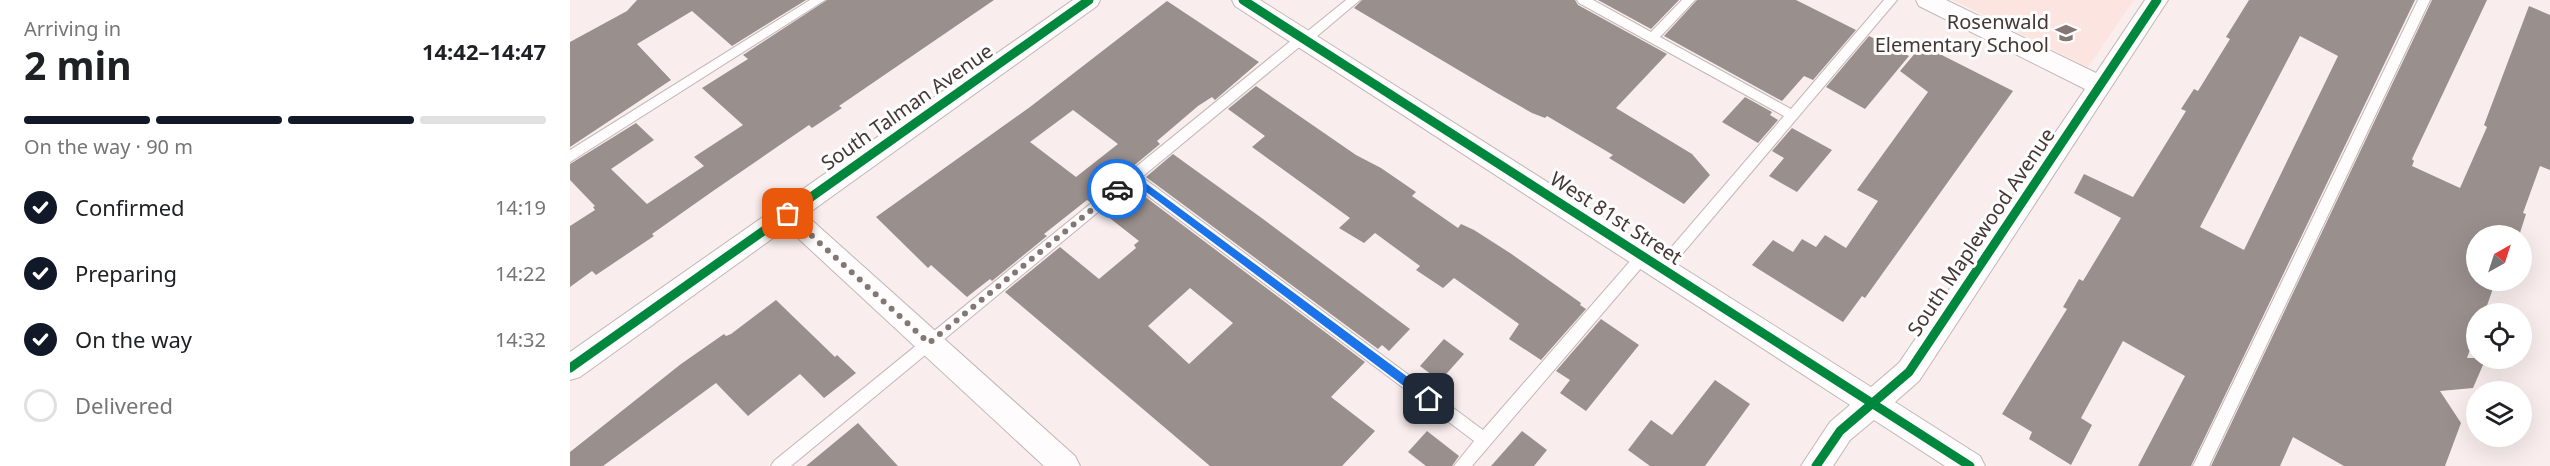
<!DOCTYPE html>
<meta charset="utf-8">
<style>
:root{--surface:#fff;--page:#f2f2f2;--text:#202124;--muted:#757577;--line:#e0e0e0;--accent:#111827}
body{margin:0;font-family:"Noto Sans",sans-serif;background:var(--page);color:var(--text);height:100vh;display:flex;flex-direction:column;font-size:22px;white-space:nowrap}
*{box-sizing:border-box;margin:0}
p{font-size:20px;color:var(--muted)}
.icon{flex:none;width:33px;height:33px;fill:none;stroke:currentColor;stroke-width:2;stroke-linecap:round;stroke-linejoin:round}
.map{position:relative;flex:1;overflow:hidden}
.panel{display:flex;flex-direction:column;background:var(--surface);width:570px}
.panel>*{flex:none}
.needle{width:39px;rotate:39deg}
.buttons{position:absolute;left:1896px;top:225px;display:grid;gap:12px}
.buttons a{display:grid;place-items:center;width:66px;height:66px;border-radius:50%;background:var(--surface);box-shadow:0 6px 24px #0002;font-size:30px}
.pin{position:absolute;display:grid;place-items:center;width:51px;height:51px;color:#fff;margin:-26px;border-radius:12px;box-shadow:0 3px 9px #0006}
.courier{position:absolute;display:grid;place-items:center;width:60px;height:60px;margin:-30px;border:4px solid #1a73e8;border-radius:50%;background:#fff;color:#222;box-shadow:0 2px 8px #0007}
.headline em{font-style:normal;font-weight:700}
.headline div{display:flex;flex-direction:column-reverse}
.headline{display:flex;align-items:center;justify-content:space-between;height:102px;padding:0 24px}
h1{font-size:39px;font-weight:700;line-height:45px}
.bar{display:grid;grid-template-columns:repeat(4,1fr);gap:9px 6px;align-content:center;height:72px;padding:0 24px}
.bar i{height:8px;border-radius:4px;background:var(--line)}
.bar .active{background:var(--accent)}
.bar p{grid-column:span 4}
ol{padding:0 24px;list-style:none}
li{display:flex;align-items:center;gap:18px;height:66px}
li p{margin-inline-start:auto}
li .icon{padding:6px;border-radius:50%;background:var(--accent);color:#fff;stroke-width:4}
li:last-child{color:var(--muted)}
li i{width:33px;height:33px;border:3px solid var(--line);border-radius:50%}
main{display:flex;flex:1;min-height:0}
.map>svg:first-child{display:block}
.built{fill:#fce5e0}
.building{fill:#998f8d;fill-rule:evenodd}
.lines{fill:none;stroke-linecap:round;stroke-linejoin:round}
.service-casing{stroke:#c2b7b5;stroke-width:2}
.minor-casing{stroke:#c2b7b5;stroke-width:2}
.service{fill:#fefcfc;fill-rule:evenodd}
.minor{fill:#fefcfc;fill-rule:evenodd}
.cycleway-casing{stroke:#fdfdfd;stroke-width:13}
.cycleway{stroke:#00873e;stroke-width:9}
.route{fill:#1a73e8}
.done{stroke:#837775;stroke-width:6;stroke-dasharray:0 10.8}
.labels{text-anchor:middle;stroke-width:6;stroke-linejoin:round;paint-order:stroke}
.poi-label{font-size:20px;fill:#443735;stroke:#fdfdfd;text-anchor:end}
.street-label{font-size:20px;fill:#443735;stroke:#fdfdfd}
</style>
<main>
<section class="panel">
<div class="headline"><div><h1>2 min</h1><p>Arriving in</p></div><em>14:42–14:47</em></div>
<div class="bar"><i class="active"></i><i class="active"></i><i class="active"></i><i></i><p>On the way · 90 m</p></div>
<ol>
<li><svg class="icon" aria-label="check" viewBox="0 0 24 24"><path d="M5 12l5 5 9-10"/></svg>Confirmed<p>14:19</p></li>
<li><svg class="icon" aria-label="check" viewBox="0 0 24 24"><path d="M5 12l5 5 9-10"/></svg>Preparing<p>14:22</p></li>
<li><svg class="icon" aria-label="check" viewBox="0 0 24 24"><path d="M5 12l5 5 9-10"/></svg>On the way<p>14:32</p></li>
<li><i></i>Delivered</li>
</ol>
</section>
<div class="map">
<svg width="1980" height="466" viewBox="0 0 1980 466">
<rect width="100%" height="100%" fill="#f9eeed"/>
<polygon class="built" points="1383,0 1564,0 1518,67"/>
<g class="building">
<polygon points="67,0 236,0 162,46 122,11 67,44 101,80 0,147 0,42 57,11"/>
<polygon points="257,0 424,0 269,106 272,108 242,128 239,125 143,191 82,234 84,236 26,275 22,271 0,287 0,226 25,210 23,207 25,206 0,180 0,164 66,123 84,140 41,169 77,204 134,166 124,157 173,125 132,88 178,59 173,55"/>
<polygon points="792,0 1005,0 1008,5 1097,54 1046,108 1122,154 1140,175 1114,204 1039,158 1043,155 977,116 975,118 962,113 927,93 784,8"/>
<polygon points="1028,0 1109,0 1081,29"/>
<polygon points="1127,0 1226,0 1286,30 1243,80 1234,76 1212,101 1094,36"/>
<path d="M1679,0H1845L1621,466H1568L1615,376L1553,341L1511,418L1522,425L1501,465L1459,439L1462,432L1432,414L1497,309L1493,307L1509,279L1513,281L1551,218L1504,193L1514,174L1563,197L1616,111L1611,109L1624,89L1628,91L1660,39L1656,37ZM1730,36L1768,56L1674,250L1630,227Z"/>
<polygon points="1862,0 1917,0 1842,159 1844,161 1842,166 1890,188 1917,127 1914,125 1959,6 1980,15 1980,170 1970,166 1953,213 1956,214 1949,236 1906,236 1906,280 1926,280 1914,314 1906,314 1906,333 1897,358 1916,358 1903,388 1870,391 1891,423 1875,466 1774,466 1723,437 1710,466 1641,466"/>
<path d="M597,1L689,62L645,100L642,97L628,106L587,141L590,144L520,202L517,200L474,234L477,236L422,281L420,279L397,297L361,265L358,268L306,217L460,107ZM503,110L548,144L506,177L460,142Z"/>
<polygon points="1299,36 1339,56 1295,109 1256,87"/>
<polygon points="1352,45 1443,91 1295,298 1292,296 1273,322 1182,265 1203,240 1223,252 1232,239 1246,247 1255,235 1276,248 1308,201 1287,190 1358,92 1330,71"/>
<polygon points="686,86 786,155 811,168 846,192 842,196 888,228 891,224 904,230 940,253 1011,303 1010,305 1016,309 971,360 939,339 949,324 884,278 873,288 846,270 850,266 805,233 794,243 769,228 780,218 682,147 695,136 658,109"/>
<polygon points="1175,97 1202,112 1200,115 1208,120 1188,143 1152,122"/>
<polygon points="1222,128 1262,150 1227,192 1199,176 1214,158 1202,151"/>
<polygon points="603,154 693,219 840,329 819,351 812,345 808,349 576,177"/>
<path d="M562,187L795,362L761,397L805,431L772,466H640L435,292L490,247L529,279L566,248L564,245L569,241L532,212ZM620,288L663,323L619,364L578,326Z"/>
<polygon points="206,300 265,357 267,355 286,373 254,398 230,374 178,416 146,383 33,466 0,466 0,452 111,364 154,334 156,336 161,334"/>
<polygon points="1031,319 1069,345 1016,411 990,393 1000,380 986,371"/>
<polygon points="874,339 894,354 870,381 850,366"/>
<polygon points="1145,380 1180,404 1135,466 1080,466 1058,450 1081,420 1102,435"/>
<polygon points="288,423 328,466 236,466"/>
<polygon points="857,431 889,456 882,466 856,466 838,452"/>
<polygon points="952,431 977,450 964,466 921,466"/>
</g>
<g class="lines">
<defs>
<g id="service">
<polygon points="240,0 255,0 0,162 0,150"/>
<polygon points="776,0 790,0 739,43 733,44 572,177 913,430 1068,252 1073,250 1078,252 1080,256 1078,260 902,466 884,466 904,441 562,184 221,466 201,466 204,461 728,35 734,34"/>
<polygon points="1007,0 1023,0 1081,32 1112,0 1125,0 1090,37 1221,109 1314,0 1327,0 1097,272 1092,274 1087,272 1085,268 1087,264 1214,116 1009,3"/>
<polygon points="1848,0 1860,0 1639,466 1623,466"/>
</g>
<g id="minor">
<polygon points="503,0 530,0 527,6 236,215 505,456 510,466 474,466 217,228 10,377 0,380 0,352"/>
<polygon points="662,0 690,0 1301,387 1329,363 1515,89 1349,6 1346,0 1376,0 1526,73 1575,0 1598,0 1349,381 1325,402 1410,456 1415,466 1375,466 1304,420 1280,440 1263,466 1231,466 1260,422 1280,405 665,6"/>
</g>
</defs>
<use href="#service" class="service-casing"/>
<use href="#minor" class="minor-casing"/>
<use href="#service" class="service"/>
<use href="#minor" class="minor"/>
<defs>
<g id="cycleway">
<polyline points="673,0 1400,466"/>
<polyline points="0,368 519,0"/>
<polyline points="1246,466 1270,431 1339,372 1587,0"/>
</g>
</defs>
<use href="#cycleway" class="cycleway-casing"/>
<use href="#cycleway" class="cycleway"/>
</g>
<polygon class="route" points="562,173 862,395 862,402 855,402 563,182 551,192 544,192 544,186"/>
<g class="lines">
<polyline class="done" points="218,214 359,343 547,189"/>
</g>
<defs>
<symbol id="school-bare" viewBox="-9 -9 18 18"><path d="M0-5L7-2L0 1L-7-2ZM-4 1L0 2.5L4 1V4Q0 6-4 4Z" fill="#837775" stroke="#fdfdfd" stroke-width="2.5" paint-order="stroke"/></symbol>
</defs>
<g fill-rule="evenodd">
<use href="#school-bare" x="1481" y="18" width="30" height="30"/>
</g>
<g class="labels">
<g class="poi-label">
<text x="1479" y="29">Rosenwald<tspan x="1479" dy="23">Elementary School</tspan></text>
</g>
<g class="street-label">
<text transform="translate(337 107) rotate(-35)" y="7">South Talman Avenue</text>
<text transform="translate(1046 218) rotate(33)" y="7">West 81st Street</text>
<text transform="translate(1411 232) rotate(-56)" y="7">South Maplewood Avenue</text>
</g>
</g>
</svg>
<div class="buttons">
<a><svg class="needle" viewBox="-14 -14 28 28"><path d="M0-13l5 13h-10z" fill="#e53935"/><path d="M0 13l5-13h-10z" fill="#757577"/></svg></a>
<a><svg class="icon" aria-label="locate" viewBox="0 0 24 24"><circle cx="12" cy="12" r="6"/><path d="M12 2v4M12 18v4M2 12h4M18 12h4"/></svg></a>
<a><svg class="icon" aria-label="layers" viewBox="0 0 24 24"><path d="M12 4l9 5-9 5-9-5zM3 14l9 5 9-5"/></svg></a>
</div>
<div class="pin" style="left:218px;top:214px;background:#ea580c"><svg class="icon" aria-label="bag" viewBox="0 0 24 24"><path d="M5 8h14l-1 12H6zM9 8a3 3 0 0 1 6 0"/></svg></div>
<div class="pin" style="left:859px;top:399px;background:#1f2937"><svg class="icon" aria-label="home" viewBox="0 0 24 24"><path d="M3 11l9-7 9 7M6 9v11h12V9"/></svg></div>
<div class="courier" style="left:547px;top:189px"><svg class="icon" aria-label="car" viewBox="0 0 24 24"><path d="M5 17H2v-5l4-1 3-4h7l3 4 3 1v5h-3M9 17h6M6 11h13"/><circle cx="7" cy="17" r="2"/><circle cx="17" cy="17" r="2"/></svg></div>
</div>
</main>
